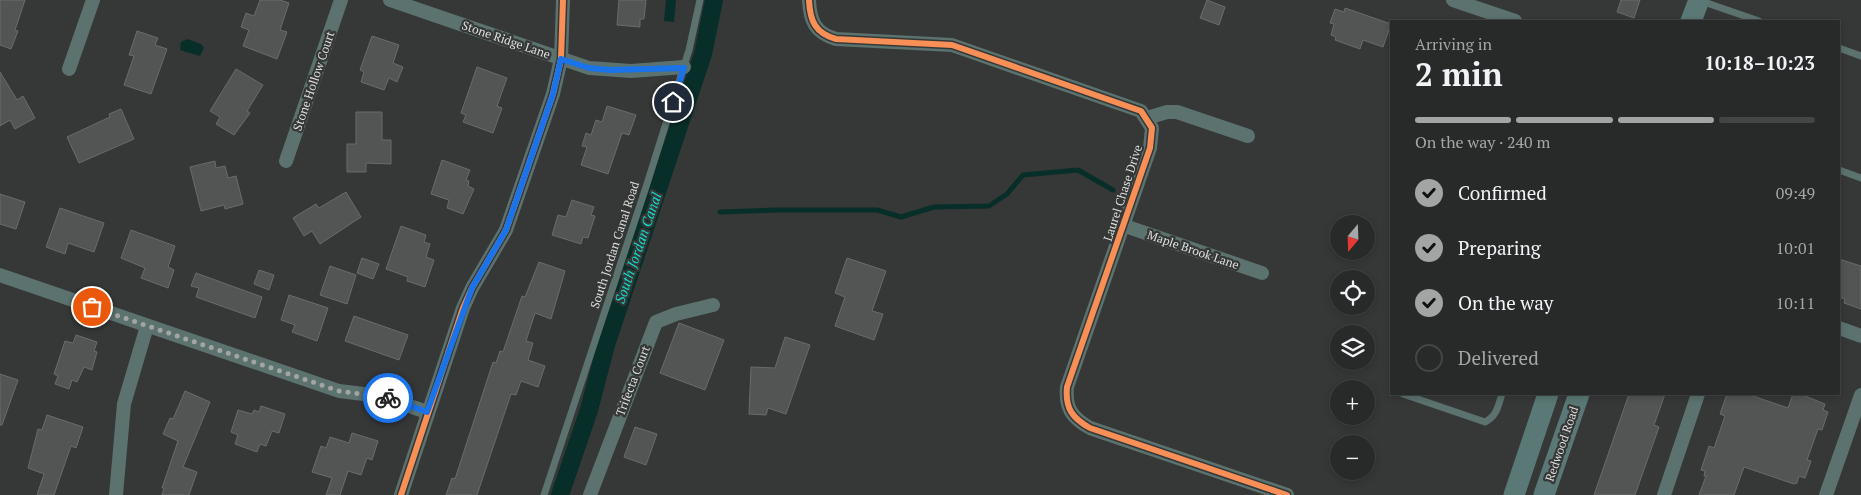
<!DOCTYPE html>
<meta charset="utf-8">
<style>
:root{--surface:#282929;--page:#303131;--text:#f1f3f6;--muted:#a5a6a8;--line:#444546;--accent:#a3a4a4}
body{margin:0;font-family:"PT Serif",serif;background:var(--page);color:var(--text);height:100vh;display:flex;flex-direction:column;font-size:19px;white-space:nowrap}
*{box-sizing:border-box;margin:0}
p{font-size:16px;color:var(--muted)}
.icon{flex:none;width:28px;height:28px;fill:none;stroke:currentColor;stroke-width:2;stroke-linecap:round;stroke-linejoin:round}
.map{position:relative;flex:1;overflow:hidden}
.drawer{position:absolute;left:1390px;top:20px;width:450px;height:375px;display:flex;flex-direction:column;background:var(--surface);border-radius:0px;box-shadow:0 2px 8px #0003,0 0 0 1px var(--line)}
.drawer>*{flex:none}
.needle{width:32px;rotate:199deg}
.fabs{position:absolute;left:1330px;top:215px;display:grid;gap:10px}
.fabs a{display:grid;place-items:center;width:45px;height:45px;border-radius:50%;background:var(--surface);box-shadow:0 2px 8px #0003,0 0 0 1px var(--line);font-size:25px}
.pin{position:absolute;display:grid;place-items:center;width:42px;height:42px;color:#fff;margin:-21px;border:2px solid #fff;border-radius:50%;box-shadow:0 1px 5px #0007}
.courier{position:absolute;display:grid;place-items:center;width:50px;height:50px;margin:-25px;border:4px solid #1a73e8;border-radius:50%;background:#fff;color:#222;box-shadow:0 1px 6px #0007}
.head em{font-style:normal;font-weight:600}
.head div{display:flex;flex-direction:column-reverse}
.head{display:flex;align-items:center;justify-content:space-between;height:85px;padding:0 25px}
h1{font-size:32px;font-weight:600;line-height:38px}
.bar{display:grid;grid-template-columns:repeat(4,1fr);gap:8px 5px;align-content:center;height:60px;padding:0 25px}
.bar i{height:6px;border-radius:4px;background:var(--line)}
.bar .active{background:var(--accent)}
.bar p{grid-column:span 4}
ol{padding:0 25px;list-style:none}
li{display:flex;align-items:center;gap:15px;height:55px}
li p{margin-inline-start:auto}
li .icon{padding:5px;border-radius:50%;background:var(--accent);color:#111;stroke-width:4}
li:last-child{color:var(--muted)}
li i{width:28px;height:28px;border:2px solid var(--line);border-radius:50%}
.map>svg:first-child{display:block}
.water{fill:#082e29}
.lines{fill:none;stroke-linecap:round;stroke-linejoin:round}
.stream{stroke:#082e29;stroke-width:5}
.canal{stroke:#082e29;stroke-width:18}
.building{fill:#535454;stroke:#6a6b6b}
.lane{stroke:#5b726e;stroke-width:7}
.street{stroke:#5b726e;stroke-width:14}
.primary{stroke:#5a7875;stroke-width:21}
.cycleway-casing{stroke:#353837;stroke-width:9}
.cycleway{stroke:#f78f57;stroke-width:6}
.done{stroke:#a3a4a4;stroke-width:5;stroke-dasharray:0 9}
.route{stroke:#1a73e8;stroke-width:6}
.labels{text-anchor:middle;stroke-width:4.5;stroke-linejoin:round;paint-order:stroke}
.street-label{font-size:12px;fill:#dddfde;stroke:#353837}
.water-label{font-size:14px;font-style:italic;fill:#12dbca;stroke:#353837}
</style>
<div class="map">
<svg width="1861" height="495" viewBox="0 0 1861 495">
<rect width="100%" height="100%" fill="#363737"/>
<g class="water">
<polygon points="666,0 676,0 674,22 664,21"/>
<polygon points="187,39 201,44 204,48 200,56 180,50 181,42"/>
</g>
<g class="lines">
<polyline class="stream" points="720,212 777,210 877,210 901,217 934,207 989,206 1007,194 1023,175 1078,170 1113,190"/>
<polyline class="canal" points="560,495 589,410 606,345 703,54 714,0"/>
</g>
<g class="building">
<polygon points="0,0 25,0 15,30 18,31 11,49 0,45"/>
<polygon points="260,0 280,0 289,3 280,30 287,32 277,59 243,46 249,30 241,27 246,13 254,16"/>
<polygon points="619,0 646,0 644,19 640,19 640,27 617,25"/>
<polygon points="1207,0 1225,7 1219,25 1200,18"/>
<polygon points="1621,0 1640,0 1634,18 1617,12"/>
<polygon points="1345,8 1391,24 1383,47 1363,40 1360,49 1335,40 1336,37 1331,35 1334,24 1330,23 1335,9 1344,12"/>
<polygon points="137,31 158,38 155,45 167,49 151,94 124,85 134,56 129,55"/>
<polygon points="372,36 399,45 393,63 403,67 397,82 389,78 384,90 361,82 364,72 360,70"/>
<polygon points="477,67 507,78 497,106 502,108 493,133 463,122 466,115 461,113"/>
<polygon points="236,69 263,85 247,111 250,113 234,135 216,124 220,117 210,111"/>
<polygon points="0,72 17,100 23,96 35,118 15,129 10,120 0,126"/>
<polygon points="607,106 636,115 629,135 622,133 608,174 581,165 587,147 582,146 586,133 591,135 596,120 602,122"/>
<polygon points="121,109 134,139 79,163 67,137 110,117 109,114"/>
<polygon points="356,112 382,112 382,140 391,140 391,164 366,163 366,172 347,172 347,144 356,144"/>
<polygon points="442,160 470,170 466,180 469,181 468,186 474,189 463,214 447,208 449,200 431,194"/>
<polygon points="215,161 216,168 225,166 228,178 236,176 243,204 225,209 224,205 201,211 190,167"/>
<polygon points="346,192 361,217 320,244 312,231 304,236 293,218 316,204 319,208"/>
<polygon points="0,194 25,202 16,229 0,224"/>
<polygon points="572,200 594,207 591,215 595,216 588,238 583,237 581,244 552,235 558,215 566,217"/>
<polygon points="60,208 104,223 94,252 68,243 65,254 46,247"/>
<polygon points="401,226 426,235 424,242 430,244 426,257 434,260 425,287 407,281 408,277 386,269"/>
<polygon points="131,230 175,246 168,267 174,270 168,288 141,278 145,268 121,258"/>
<polygon points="362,258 379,264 373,279 357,273"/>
<polygon points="847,258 886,271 872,311 883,314 874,340 835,326 845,297 835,293"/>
<polygon points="1839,259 1861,266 1861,309 1844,303 1845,299 1839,297"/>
<polygon points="539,262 565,271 551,319 535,313 526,341 533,343 528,360 545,366 538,387 521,381 516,395 511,394 477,495 446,495 452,478 455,479 493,362 496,363 500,351 503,352 522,296 525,297"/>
<polygon points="330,266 356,275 347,304 320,295"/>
<polygon points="259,270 274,275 269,290 254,284"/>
<polygon points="196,273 262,297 255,318 196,297 199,288 191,286"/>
<polygon points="289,295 328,308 317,341 292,332 295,325 281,320"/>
<polygon points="354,316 408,335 399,360 345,341"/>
<polygon points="679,323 724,340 705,390 660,373"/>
<polygon points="76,335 97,342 94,351 97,352 92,370 84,367 77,382 72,380 69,389 55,384 58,376 54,374 65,341 73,343"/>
<polygon points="785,337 810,345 786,414 768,408 766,415 749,414 751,367 775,368"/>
<polygon points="0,374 18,380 2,425 0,425"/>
<polygon points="185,391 210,402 183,467 197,472 189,495 162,495 164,488 162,488 178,441 163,434 170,418 173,419"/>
<polygon points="1629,394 1665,394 1654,425 1659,427 1635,495 1594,495"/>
<polygon points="1727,394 1747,394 1788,408 1793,394 1800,394 1825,404 1823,410 1828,412 1822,430 1818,429 1807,460 1811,461 1805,478 1799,476 1797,483 1794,484 1744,467 1734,495 1699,495 1706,476 1704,476 1705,471 1701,470 1709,446 1714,448 1725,416 1720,414"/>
<polygon points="261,406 285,414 279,433 272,431 266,446 260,444 257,452 235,444 238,435 231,432 238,410 252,414 254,410 259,412"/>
<polygon points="47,415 83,427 76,448 71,446 54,495 37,495 44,474 28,468 38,429 42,430"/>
<polygon points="635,427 657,434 646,465 624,457"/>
<polygon points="352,433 378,441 372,460 367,458 361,475 348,471 340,495 326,495 332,478 312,472 321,446 326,448 330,437 349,443"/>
</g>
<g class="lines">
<g class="lane">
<polyline points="1701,1 1759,21"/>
<polyline points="1839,48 1861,56"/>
<polyline points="1839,170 1861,178"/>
<path d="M1403,394L1485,422C1497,416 1498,406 1502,394"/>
<polyline points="544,495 646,187 689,50 700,0"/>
</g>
<g class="street">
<polyline points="390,0 589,68 631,71 684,67"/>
<path d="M809,0C810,21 815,33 836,39L952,45L1141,111L1152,128L1150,148L1067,387C1065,408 1072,418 1090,428L1287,495"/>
<polyline points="1453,0 1515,21"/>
<polyline points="69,69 93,0"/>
<polyline points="1147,118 1167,112 1177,112 1248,136"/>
<polyline points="286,161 341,0"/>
<polyline points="1125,226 1262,273"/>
<polyline points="0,275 339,391 380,396 427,412"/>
<polyline points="1839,328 1861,336"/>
<polyline points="116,495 124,404 147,326"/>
<polyline points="401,495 463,308 472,288 506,230 553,94 561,59 563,0"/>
<polyline points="590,495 656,322 676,314 713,305"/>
<polyline points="1664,495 1698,394"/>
<polyline points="1826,495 1861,395"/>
</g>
<g class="primary">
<polyline points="1691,21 1699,0"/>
<polyline points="1514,495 1548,394"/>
<polyline points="1544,495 1579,394"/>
</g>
<defs>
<g id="cycleway">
<path d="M809,0C810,21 815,33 836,39L952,45L1141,111L1152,128L1150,148L1067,387C1065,408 1072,418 1090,428L1287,495"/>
<polyline points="401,495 463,308 472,288 506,230 553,94 561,59 563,0"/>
</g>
</defs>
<use href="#cycleway" class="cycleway-casing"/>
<use href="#cycleway" class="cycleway"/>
</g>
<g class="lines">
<polyline class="done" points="92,307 339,391 388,398"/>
<polyline class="route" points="388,398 427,412 472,288 506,230 553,94 561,59 589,68 610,70 684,68 673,102"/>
</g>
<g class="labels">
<g class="street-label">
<text transform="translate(506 40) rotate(19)" y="4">Stone Ridge Lane</text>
<text transform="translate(314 81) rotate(-71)" y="4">Stone Hollow Court</text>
<text transform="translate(1123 193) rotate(-72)" y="4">Laurel Chase Drive</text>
<text transform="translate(615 245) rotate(-72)" y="4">South Jordan Canal Road</text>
<text transform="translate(1193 250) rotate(19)" y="4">Maple Brook Lane</text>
<text transform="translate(633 381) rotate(-69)" y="4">Trifecta Court</text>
<text transform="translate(1562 444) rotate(-71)" y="4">Redwood Road</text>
</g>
<g class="water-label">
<text transform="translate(638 248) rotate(-71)" y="5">South Jordan Canal</text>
</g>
</g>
</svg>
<div class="fabs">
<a><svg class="needle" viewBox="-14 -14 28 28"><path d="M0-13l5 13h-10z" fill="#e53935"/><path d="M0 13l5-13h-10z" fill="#a5a6a8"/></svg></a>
<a><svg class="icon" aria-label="locate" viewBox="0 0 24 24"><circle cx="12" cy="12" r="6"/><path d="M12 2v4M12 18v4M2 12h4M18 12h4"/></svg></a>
<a><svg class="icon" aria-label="layers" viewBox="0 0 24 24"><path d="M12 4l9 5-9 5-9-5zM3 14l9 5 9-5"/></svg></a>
<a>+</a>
<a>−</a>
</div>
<div class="pin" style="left:92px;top:307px;background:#ea580c"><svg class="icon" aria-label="bag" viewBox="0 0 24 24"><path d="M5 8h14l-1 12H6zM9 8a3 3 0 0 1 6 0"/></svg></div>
<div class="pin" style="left:673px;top:102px;background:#1f2937"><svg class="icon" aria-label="home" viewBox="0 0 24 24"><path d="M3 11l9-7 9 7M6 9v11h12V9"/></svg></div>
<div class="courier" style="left:388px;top:398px"><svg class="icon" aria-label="bike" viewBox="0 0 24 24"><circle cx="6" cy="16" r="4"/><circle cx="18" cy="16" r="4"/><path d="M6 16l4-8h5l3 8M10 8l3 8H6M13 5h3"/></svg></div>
<section class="drawer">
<div class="head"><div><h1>2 min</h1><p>Arriving in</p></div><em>10:18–10:23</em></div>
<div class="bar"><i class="active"></i><i class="active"></i><i class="active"></i><i></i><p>On the way · 240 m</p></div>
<ol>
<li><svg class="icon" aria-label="check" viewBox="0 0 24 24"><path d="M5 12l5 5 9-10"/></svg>Confirmed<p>09:49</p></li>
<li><svg class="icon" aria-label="check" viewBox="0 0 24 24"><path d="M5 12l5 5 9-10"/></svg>Preparing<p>10:01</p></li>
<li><svg class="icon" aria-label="check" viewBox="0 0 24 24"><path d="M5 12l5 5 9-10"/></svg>On the way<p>10:11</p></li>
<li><i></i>Delivered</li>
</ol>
</section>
</div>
